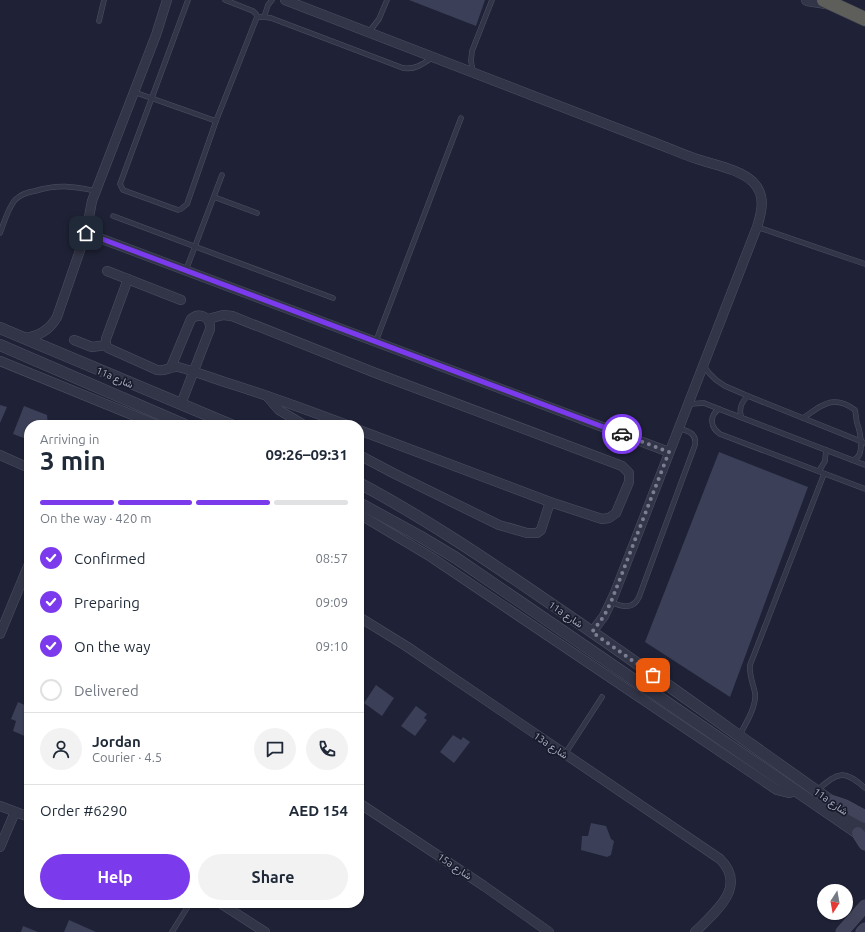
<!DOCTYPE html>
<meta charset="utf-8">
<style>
:root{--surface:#fff;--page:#f2f2f3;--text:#1f2937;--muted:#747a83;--line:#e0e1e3;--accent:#7c3aed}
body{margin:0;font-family:Ubuntu,Vazirmatn,sans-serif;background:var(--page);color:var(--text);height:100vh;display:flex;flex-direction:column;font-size:15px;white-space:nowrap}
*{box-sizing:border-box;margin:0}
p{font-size:13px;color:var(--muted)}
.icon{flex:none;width:22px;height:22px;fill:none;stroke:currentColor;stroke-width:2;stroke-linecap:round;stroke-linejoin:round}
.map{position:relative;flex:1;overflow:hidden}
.side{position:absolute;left:24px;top:420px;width:340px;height:488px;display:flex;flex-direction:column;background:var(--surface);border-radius:16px;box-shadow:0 1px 3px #0004}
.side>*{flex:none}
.needle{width:26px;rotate:191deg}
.controls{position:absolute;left:817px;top:884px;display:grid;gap:8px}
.controls a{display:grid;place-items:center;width:36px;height:36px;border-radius:50%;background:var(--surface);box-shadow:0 1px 3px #0004;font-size:20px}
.pin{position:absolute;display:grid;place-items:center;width:34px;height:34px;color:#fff;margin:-17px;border-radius:8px;box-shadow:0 2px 6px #0006}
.courier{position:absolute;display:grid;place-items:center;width:40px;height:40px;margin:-20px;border:3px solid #7c3aed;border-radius:50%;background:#fff;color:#222;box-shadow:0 1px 5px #0007}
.summary em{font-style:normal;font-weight:700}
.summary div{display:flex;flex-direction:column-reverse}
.summary{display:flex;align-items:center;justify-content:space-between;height:68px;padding:0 16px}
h1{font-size:26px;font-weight:700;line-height:30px}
.bar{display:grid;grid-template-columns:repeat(4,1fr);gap:6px 4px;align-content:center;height:48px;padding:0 16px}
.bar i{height:5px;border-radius:3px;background:var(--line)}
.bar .on{background:var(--accent)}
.bar p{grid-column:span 4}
.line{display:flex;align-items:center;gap:10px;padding:0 16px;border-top:1px solid var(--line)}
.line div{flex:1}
.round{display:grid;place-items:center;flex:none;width:42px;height:42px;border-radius:21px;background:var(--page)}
ol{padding:0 16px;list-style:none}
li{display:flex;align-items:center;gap:12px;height:44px}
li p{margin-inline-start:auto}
li .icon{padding:4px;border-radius:50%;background:var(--accent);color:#fff;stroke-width:4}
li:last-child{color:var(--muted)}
li i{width:22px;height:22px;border:2px solid var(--line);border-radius:50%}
.cta{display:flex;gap:8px;margin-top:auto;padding:8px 16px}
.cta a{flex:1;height:46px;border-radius:24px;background:var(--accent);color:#fff;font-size:16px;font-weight:700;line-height:46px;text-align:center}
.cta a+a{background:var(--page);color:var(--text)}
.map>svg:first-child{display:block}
.building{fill:#3b3f57}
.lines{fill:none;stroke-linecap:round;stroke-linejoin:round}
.service-casing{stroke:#4d5062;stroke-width:5.5}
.minor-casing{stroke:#4d5062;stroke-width:10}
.tertiary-casing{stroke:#4d5062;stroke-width:12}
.secondary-casing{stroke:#4d5062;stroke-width:13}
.trunk-casing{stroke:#3a3d4e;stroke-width:15}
.service{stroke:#323547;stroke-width:4.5}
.minor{stroke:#323547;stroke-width:9}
.tertiary{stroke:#323547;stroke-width:11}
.secondary{stroke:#40435a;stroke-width:12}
.trunk{stroke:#5e5e5b;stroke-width:14}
.done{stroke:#7b7e92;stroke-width:4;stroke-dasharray:0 7.2}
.route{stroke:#7c3aed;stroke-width:5}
.labels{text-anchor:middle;stroke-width:3.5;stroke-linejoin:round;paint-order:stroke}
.street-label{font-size:10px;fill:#acafc4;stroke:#181b2b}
</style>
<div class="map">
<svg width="865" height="932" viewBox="0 0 865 932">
<rect width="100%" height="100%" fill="#1f2236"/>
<g class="building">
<polygon points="409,0 485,0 476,26"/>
<polygon points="0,405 7,407 0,423"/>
<polygon points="24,406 47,415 48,425 29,425 29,440 13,434"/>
<polygon points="719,452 808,487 730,697 645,642"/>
<polygon points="376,685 394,698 382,716 364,703"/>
<polygon points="18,702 29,707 29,738 13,731 16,721 11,719"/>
<polygon points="416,706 427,714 424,718 427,720 415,736 401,726"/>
<polygon points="453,735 461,740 463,737 470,742 454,763 440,752"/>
<polygon points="591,823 606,826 611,839 614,841 611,855 607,857 581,850 582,836 588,836"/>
<polygon points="69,920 96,932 64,932"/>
<polygon points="23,926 38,932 21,932"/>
</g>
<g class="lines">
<defs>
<g id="service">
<polyline points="188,0 120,184 123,190 178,210 181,209 187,204 216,121 257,17 256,14 253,11 225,0"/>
<path d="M257,17H264L271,18L403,68C415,70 423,64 433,57"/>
<polyline points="264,17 268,5 272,0"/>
<polyline points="99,21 104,0"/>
<polyline points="369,32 379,19 387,0"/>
<polyline points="473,72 471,61 472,51 492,0"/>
<polyline points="134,92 216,121"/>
<polyline points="214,197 257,213"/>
<polyline points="113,216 333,298"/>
<polyline points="757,227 865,264"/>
<path d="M0,233C4,223 8,208 15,200C21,194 28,192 35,191C58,184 72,186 96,191"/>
<polyline points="186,270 222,175"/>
<polyline points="376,341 461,118"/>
<polyline points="704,366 709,373 716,380 725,386 748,396 865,443"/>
<polyline points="689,404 704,403 719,409 865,465"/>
<path d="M719,409C709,416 710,427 720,434L865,489"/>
<path d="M741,417C739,408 741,402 748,396"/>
<path d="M803,418C822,405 833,394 855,410C856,414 856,419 857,423C861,434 865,457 853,460"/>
<polyline points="819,471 825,461 826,450"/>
<path d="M611,602C622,607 633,610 639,597L695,445C697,433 688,431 678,428"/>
<path d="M739,736C745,725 757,706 755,693C753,683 749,675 750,665L824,474"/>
<polyline points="565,754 602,697"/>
<path d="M816,791C838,773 842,768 865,788"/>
<polyline points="172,932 190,903"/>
</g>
<g id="minor">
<path d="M285,0C410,47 534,96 658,144C671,149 684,155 697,159C715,165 739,169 753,182C766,195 762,211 757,227L614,595L604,616L592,632"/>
<polyline points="86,233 669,452"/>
<polyline points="107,271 181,300"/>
<path d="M128,279L106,339V345L108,348L157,370C165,372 170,366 178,367C197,372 215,379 234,385C272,397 310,411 347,425"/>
<polyline points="208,319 223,315 232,316 373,372 622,466 629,473 629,482 616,513 609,518 602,519 550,502 359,430"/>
<path d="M23,338C38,337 49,331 57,317L86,233L92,201L156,35L167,0"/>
<polyline points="74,340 92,347 106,345"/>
<polyline points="0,361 157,425"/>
<path d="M171,367L191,319C200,312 211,317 210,329L181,404"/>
<polyline points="267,396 279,410 304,425"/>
<polyline points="0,455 29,468"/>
<polyline points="359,455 395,474 499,525 527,533 537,533 541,530 550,502"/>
<polyline points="359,514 431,557 777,790 789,793 797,791"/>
<path d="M359,617L406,646L720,859C748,887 715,912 695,932"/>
<polyline points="0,634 29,564"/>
<polyline points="359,803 484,886 549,932"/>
<polyline points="0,806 29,817"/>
<polyline points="0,847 15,812"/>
<polyline points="220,903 265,932"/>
</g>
<g id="tertiary">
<polyline points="807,0 832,4"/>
<polyline points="0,328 231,425"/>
<polyline points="0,345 185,425"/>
<path d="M359,483C423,517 484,558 544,599C652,672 757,750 865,825"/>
<polyline points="359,503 421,537 456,558 865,838"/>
</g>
<g id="secondary">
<polyline points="830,801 845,806 865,817"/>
<polyline points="858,833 865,844"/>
<polyline points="842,932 865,906"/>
<polyline points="862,932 865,929"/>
</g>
<polyline id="trunk" points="824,0 865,19"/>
</defs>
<use href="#service" class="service-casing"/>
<use href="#minor" class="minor-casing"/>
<use href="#tertiary" class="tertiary-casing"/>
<use href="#secondary" class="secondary-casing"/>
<use href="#trunk" class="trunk-casing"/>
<use href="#service" class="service"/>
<use href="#minor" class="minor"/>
<use href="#tertiary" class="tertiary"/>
<use href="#secondary" class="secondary"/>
<use href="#trunk" class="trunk"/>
</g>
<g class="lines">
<polyline class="done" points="622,434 669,452 611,602 604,616 592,632 653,675"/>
<polyline class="route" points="86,233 622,434"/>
</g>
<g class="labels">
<g class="street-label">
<text transform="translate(115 377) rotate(23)" y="4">11a شارع</text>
<text transform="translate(566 614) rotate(34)" y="4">11a شارع</text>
<text transform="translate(551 745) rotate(34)" y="4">13a شارع</text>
<text transform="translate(831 801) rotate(35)" y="4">11a شارع</text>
<text transform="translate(455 866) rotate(34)" y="4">15a شارع</text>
</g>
</g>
</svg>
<div class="controls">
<a><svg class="needle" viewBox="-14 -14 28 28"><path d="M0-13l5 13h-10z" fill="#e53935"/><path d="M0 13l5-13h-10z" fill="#747a83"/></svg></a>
</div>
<div class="pin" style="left:653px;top:675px;background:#ea580c"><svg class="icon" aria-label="bag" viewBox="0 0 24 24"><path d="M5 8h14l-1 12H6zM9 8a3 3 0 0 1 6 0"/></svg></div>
<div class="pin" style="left:86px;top:233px;background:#1f2937"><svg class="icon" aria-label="home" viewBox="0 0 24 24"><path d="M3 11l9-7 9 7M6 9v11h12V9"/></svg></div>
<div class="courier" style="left:622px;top:434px"><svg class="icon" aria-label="car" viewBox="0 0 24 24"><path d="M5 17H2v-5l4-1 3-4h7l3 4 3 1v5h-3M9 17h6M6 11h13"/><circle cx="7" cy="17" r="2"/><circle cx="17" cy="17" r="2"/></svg></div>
<section class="side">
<div class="summary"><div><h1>3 min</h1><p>Arriving in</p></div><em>09:26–09:31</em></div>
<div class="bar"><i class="on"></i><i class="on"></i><i class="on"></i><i></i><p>On the way · 420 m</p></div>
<ol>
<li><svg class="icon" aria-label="check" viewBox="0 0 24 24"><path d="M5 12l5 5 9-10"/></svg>Confirmed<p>08:57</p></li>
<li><svg class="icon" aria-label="check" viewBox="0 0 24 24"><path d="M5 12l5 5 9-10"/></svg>Preparing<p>09:09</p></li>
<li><svg class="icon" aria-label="check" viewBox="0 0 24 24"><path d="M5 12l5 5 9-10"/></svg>On the way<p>09:10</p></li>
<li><i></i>Delivered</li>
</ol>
<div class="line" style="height:72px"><a class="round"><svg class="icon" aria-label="person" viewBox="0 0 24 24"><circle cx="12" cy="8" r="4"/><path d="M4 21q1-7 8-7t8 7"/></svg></a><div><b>Jordan</b><p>Courier · 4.5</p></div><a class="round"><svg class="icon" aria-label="chat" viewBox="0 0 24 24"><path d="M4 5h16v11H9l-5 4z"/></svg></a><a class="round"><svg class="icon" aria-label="phone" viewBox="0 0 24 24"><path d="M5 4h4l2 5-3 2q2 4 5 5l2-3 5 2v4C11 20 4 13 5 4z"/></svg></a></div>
<div class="line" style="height:52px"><div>Order #6290</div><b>AED 154</b></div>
<div class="cta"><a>Help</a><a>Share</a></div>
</section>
</div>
